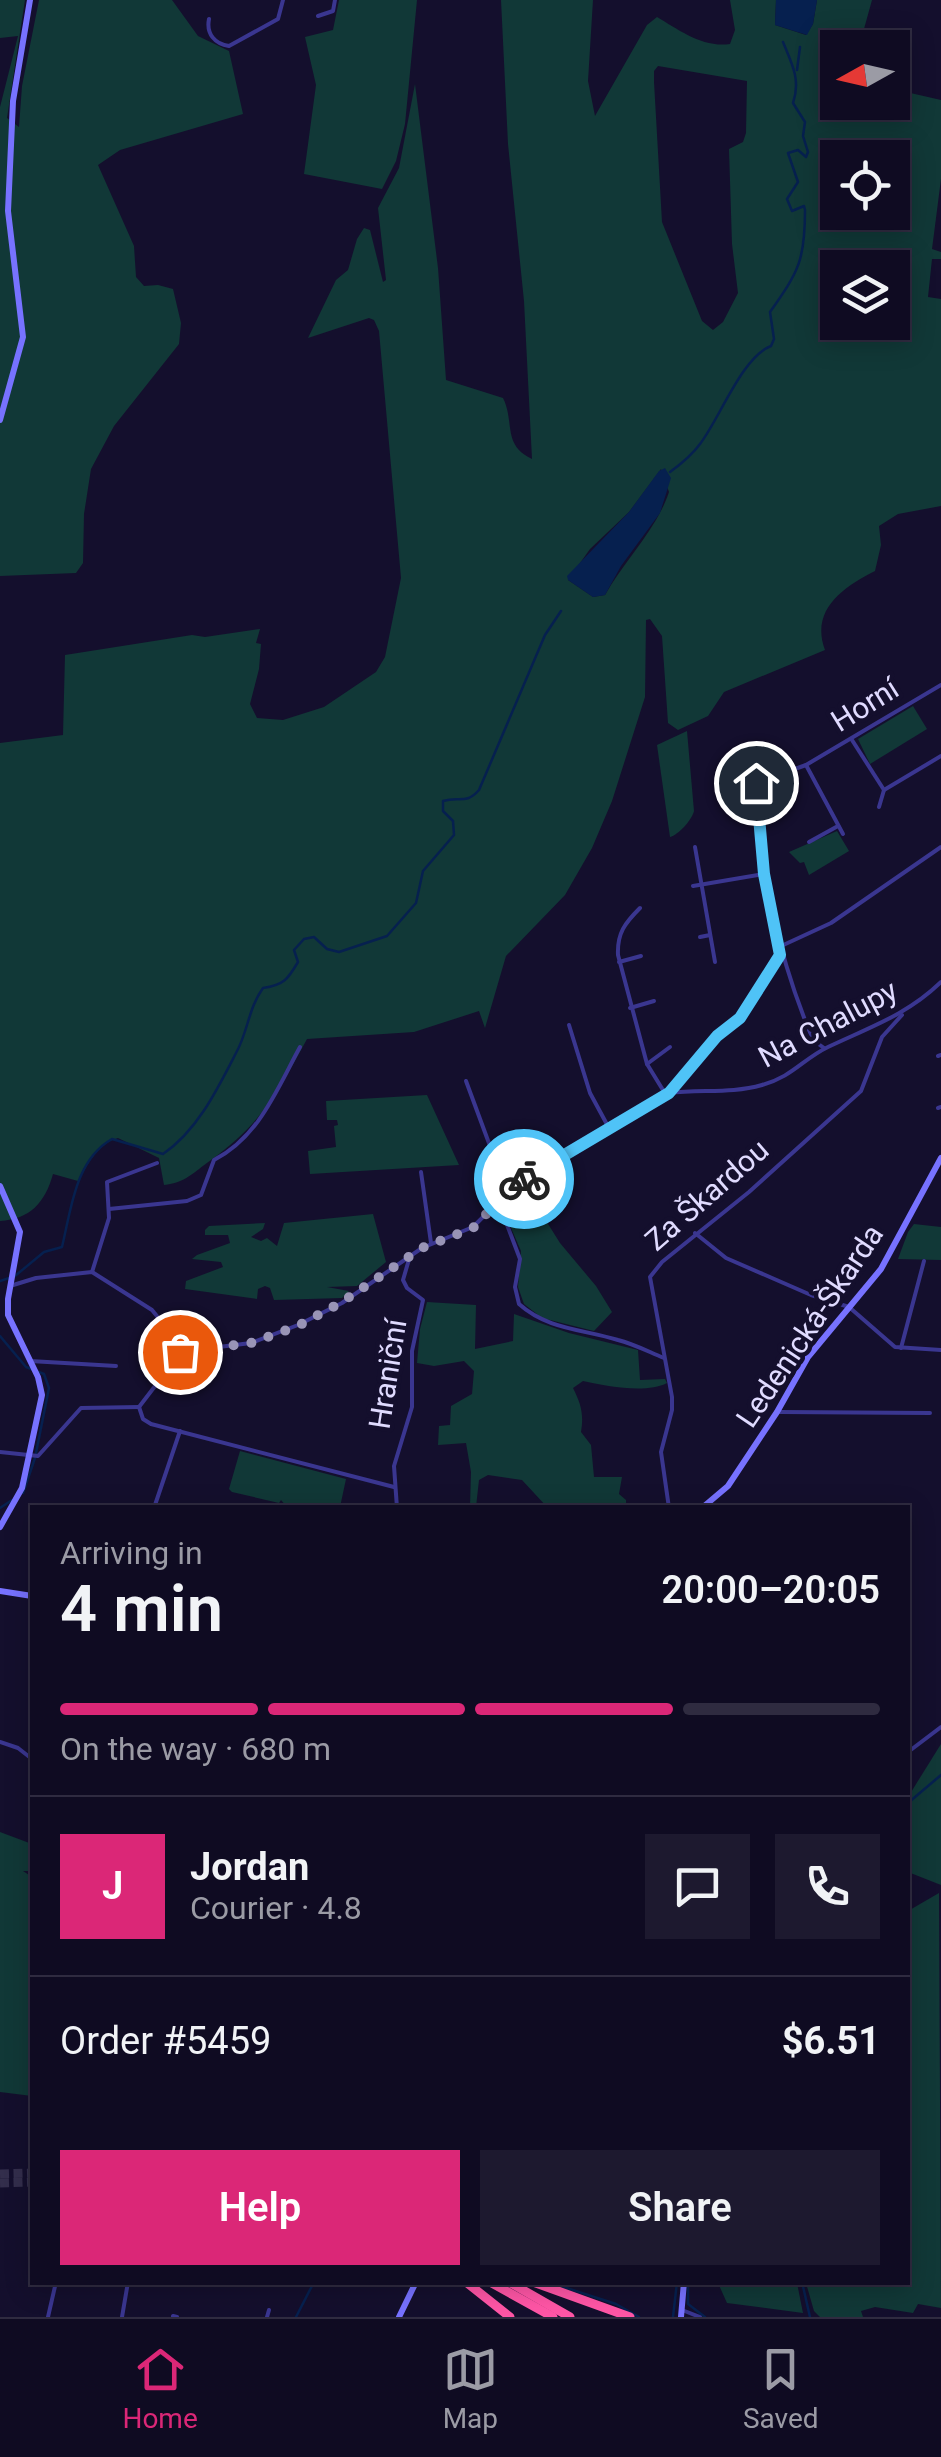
<!DOCTYPE html>
<meta charset="utf-8">
<style>
:root{--surface:#0f0b22;--page:#1d192f;--text:#f1f3f6;--muted:#9b9ba5;--line:#2f2b40;--accent:#db2777}
body{margin:0;font-family:Roboto,sans-serif;background:var(--page);color:var(--text);height:100vh;display:flex;flex-direction:column;font-size:38px;white-space:nowrap}
*{box-sizing:border-box;margin:0}
p{font-size:32px;color:var(--muted)}
.icon{flex:none;width:55px;height:55px;fill:none;stroke:currentColor;stroke-width:2;stroke-linecap:round;stroke-linejoin:round}
.map{position:relative;flex:1;overflow:hidden}
.details{position:absolute;left:30px;top:1505px;width:880px;height:780px;display:flex;flex-direction:column;background:var(--surface);border-radius:0px;box-shadow:0 5px 25px #0003,0 0 0 2px var(--line)}
.details>*{flex:none}
.needle{width:65px;rotate:262deg}
.fabs{position:absolute;left:820px;top:30px;display:grid;gap:20px}
.fabs a{display:grid;place-items:center;width:90px;height:90px;border-radius:0px;background:var(--surface);box-shadow:0 5px 25px #0003,0 0 0 2px var(--line);font-size:50px}
.pin{position:absolute;display:grid;place-items:center;width:85px;height:85px;color:#fff;margin:-42px;border:5px solid #fff;border-radius:50%;box-shadow:0 2px 10px #0007}
.courier{position:absolute;display:grid;place-items:center;width:100px;height:100px;margin:-50px;border:8px solid #4fc3f7;border-radius:50%;background:#fff;color:#222;box-shadow:0 2px 12px #0007}
.head em{font-style:normal;font-weight:600}
.head div{display:flex;flex-direction:column-reverse}
.head{display:flex;align-items:center;justify-content:space-between;height:170px;padding:0 30px}
h1{font-size:65px;font-weight:600;line-height:75px}
.bar{display:grid;grid-template-columns:repeat(4,1fr);gap:15px 10px;align-content:center;height:120px;padding:0 30px}
.bar i{height:12px;border-radius:8px;background:var(--line)}
.bar .on{background:var(--accent)}
.bar p{grid-column:span 4}
.line{display:flex;align-items:center;gap:25px;padding:0 30px;border-top:2px solid var(--line)}
.line div{flex:1}
.round{display:grid;place-items:center;flex:none;width:105px;height:105px;border-radius:0px;background:var(--page)}
.cta{display:flex;gap:20px;margin-top:auto;padding:20px 30px}
.cta a{flex:1;height:115px;border-radius:0px;background:var(--accent);color:#fff;font-size:40px;font-weight:600;line-height:115px;text-align:center}
.cta a+a{background:var(--page);color:var(--text)}
.dock{display:flex;justify-content:space-around;align-items:center;height:140px;border-top:2px solid var(--line);background:var(--surface);font-size:28px;color:var(--muted)}
.dock a{display:grid;justify-items:center;gap:5px}
.dock .on{color:var(--accent)}
.map>svg:first-child{display:block}
.green{fill:#113837;fill-rule:evenodd}
.water{fill:#06204f}
.lines{fill:none;stroke-linecap:round;stroke-linejoin:round}
.stream{stroke:#06204f;stroke-width:2.5}
.highway-tunnel{stroke:#332e4c;stroke-width:9;stroke-dasharray:9 4.5;stroke-linecap:butt}
.street{stroke:#3a3690;stroke-width:4}
.secondary{stroke:#7772ff;stroke-width:6}
.highway{stroke:#ff56a6;stroke-width:9}
.done{stroke:#9994b6;stroke-width:10;stroke-dasharray:0 18}
.route{stroke:#4fc3f7;stroke-width:12}
.labels{text-anchor:middle;stroke-width:9;stroke-linejoin:round;paint-order:stroke}
.street-label{font-size:30px;fill:#e0dbff;stroke:#140f2d}
</style>
<div class="map">
<svg width="941" height="2317" viewBox="0 0 941 2317">
<rect width="100%" height="100%" fill="#140f2d"/>
<g class="green">
<polygon points="0,0 25,0 7,118 19,127 22,86 39,0 172,0 198,36 229,51 243,114 120,150 98,165 134,246 136,277 144,286 158,285 173,289 181,323 179,344 114,426 91,469 84,514 83,563 76,573 0,576 0,107 18,36 0,38"/>
<polygon points="339,0 417,0 405,124 396,161 382,189 304,174 316,85 305,37 333,30"/>
<path d="M501,0H593L588,81L595,116L647,25L657,17C679,30 703,48 730,44L735,30L730,0H776L775,25L806,35L813,24L817,0H872L859,47L838,48V102H892L893,89L941,100V179L932,249L941,252V259H932L928,297L941,299V506L898,514L879,526L881,545L875,571C843,587 810,610 825,650L724,692L708,716L678,730L668,723L662,636L650,619L646,620L645,697L612,801L592,848L565,895L506,956L485,1028L479,1011L414,1032L307,1039C278,1092 261,1124 211,1160C194,1172 185,1183 164,1185L159,1158L118,1138C95,1146 90,1162 78,1181L53,1174C45,1203 30,1219 0,1221V743L63,735L65,655L192,635L205,637L260,629L256,643L261,644L259,669L250,704L257,718L283,720L324,707L376,672L385,657L401,578L379,331L374,320L369,318L308,338L336,280L348,270L357,239L364,228L370,230L383,282L386,280L378,208L399,168L415,84L438,268L446,380L503,398C515,422 502,445 532,459L524,301L508,144ZM658,66L747,81L746,133L743,142L729,149L732,244L738,293L723,322L713,330L702,321L662,222L654,82V71ZM838,158H892V212H838ZM838,268H892V322H838ZM661,469L669,492C657,529 624,561 605,595L593,597L568,580L590,549L629,512Z"/>
<polygon points="913,706 927,729 870,764 858,739"/>
<path d="M687,731L694,811C692,820 678,835 670,837L657,745Z"/>
<polygon points="837,831 849,851 809,875 804,862 800,863 789,852"/>
<polygon points="427,1095 459,1165 310,1174 308,1151 336,1147 334,1126 338,1125 337,1120 327,1120 326,1101"/>
<polygon points="523,1184 560,1243 596,1286 612,1312 594,1331 542,1318 524,1304 518,1287 521,1251 501,1205"/>
<polygon points="373,1214 386,1262 357,1286 327,1287 349,1291 342,1298 274,1300 270,1288 265,1286 258,1289 257,1299 185,1289 186,1281 223,1267 221,1262 192,1259 197,1255 230,1243 228,1235 205,1235 205,1230 209,1226 265,1223 263,1229 251,1237 261,1241 267,1238 277,1246 284,1223"/>
<polygon points="914,1224 941,1227 941,1260 898,1259 908,1232"/>
<path d="M427,1302L476,1305L475,1349L513,1341L514,1314L569,1333L638,1350L640,1380L665,1379L667,1383C646,1394 606,1386 583,1381L573,1388C581,1404 584,1414 581,1432L591,1445L594,1477H622L619,1494L626,1500V1507H547L522,1480L488,1475L479,1480L476,1507H470L471,1472L466,1443L438,1445L439,1426L450,1425L451,1406L472,1394L474,1371L464,1361L434,1366L417,1363L420,1329Z"/>
<polygon points="240,1451 346,1479 340,1507 287,1507 281,1500 279,1503 232,1492 229,1489"/>
<polygon points="941,1744 941,1885 908,1872 908,1797"/>
<polygon points="0,1832 32,1844 32,1871 23,1871 32,1877 32,2096 0,2092"/>
<polygon points="939,1893 941,2308 918,2304 913,2313 875,2307 861,2311 863,2317 820,2317 814,2311 806,2283 908,2282 908,1911"/>
<polygon points="718,2283 797,2283 803,2313 727,2303"/>
</g>
<g class="water">
<polygon points="776,0 817,0 813,24 807,35 775,25"/>
<polygon points="665,468 671,478 660,513 621,566 605,595 593,597 568,580 567,576 629,512 659,471"/>
</g>
<g class="lines">
<g class="stream">
<polyline points="797,70 800,47"/>
<path d="M670,472C681,464 692,455 700,444C720,418 742,357 771,346L774,339L770,312C799,271 805,260 805,210L804,206L792,211L787,199L798,182L788,153L798,150L806,157L808,152L803,136L805,122L793,103C801,80 792,64 783,42"/>
<path d="M0,1281L15,1276L44,1252L62,1247C71,1210 75,1160 112,1139L163,1154C197,1131 217,1090 236,1053C248,1032 248,1009 263,988C284,985 288,979 298,962L294,950L304,939L314,937L327,949L339,952L387,936L416,903L423,871L454,835L453,821L443,811V801C459,796 466,805 479,790L545,635L561,611"/>
<polyline points="0,1336 26,1367 44,1374 49,1388 35,1458 23,1493"/>
<polyline points="0,1508 12,1500"/>
<polyline points="908,1803 941,1775"/>
<polyline points="548,2282 616,2304 639,2317"/>
<polyline points="688,2282 688,2304 705,2317"/>
<polyline points="802,2282 810,2317"/>
<polyline points="296,2317 314,2282"/>
<polyline points="673,2317 677,2282"/>
</g>
<g class="highway-tunnel">
<polyline points="0,2174 32,2173"/>
<polyline points="0,2183 32,2182"/>
</g>
<g class="street">
<polyline points="318,16 333,11 335,0"/>
<path d="M209,19C206,34 215,44 229,46L278,19L283,0"/>
<polyline points="852,740 884,790"/>
<polyline points="806,765 843,834"/>
<polyline points="879,807 884,790 941,756"/>
<polyline points="809,842 838,826"/>
<polyline points="695,847 715,962"/>
<polyline points="693,886 764,874"/>
<path d="M640,908C625,923 617,933 618,955L647,1064L666,1095"/>
<polyline points="700,937 710,935"/>
<polyline points="779,947 831,923 941,847"/>
<polyline points="619,962 641,956"/>
<polyline points="630,1008 654,1001"/>
<polyline points="569,1025 590,1093 610,1130"/>
<path d="M824,1048L813,1040C775,949 764,881 756,783L806,765L941,685"/>
<polyline points="938,1056 941,1055"/>
<polyline points="647,1064 670,1047"/>
<polyline points="466,1081 507,1192"/>
<path d="M669,1093C701,1089 731,1094 762,1085C792,1077 803,1059 828,1047C870,1027 907,1015 941,982"/>
<polyline points="938,1108 941,1107"/>
<polyline points="421,1172 431,1243"/>
<path d="M498,1201L520,1259L515,1287L519,1304C548,1330 583,1329 618,1340C634,1344 649,1352 664,1358"/>
<path d="M109,1209L187,1201L201,1195L214,1160C259,1137 277,1089 300,1047"/>
<polyline points="695,1233 726,1258 811,1295 849,1307 895,1347 941,1350"/>
<polyline points="92,1272 109,1218 107,1182 157,1163"/>
<polyline points="10,1286 36,1278 92,1272 152,1310 165,1326 178,1352"/>
<polyline points="901,1348 924,1261"/>
<polyline points="178,1352 251,1343 298,1325 342,1303 422,1248 473,1227 515,1185 669,1093 717,1036 749,1007 760,983 780,955"/>
<polyline points="30,1361 116,1366"/>
<polyline points="139,1407 143,1419 151,1424 394,1487"/>
<polyline points="139,1407 175,1360 178,1352"/>
<polyline points="780,1412 930,1413"/>
<polyline points="0,1452 38,1456 81,1408 139,1407"/>
<polyline points="154,1508 180,1431"/>
<polyline points="397,1508 394,1466 412,1407 412,1351 423,1300 407,1288 403,1280 410,1256"/>
<polyline points="669,1508 661,1452 672,1410 672,1397 650,1277 662,1262 749,1192 861,1091 882,1037 902,1015"/>
<polyline points="0,1742 18,1748 32,1759"/>
<polyline points="908,1752 941,1727"/>
<polyline points="682,2310 700,2317"/>
<polyline points="173,2316 177,2317"/>
<polyline points="48,2317 56,2282"/>
<polyline points="122,2317 128,2282"/>
<polyline points="267,2317 269,2310"/>
</g>
<g class="secondary">
<polyline points="0,420 23,337 8,211 13,101 30,0"/>
<polyline points="0,1186 20,1232 8,1299 8,1315 38,1377 42,1395 22,1488 0,1527"/>
<polyline points="702,1508 728,1486 777,1412 808,1357 881,1269 941,1158"/>
<polyline points="0,1591 32,1596"/>
<polyline points="399,2317 416,2282"/>
<polyline points="681,2317 684,2282"/>
</g>
<g class="highway">
<polyline points="466,2282 510,2317"/>
<polyline points="490,2282 553,2317"/>
<polyline points="509,2282 570,2317"/>
<polyline points="533,2282 630,2317"/>
</g>
</g>
<g class="lines">
<polyline class="done" points="180,1352 251,1343 298,1326 342,1302 422,1248 473,1228 507,1192 524,1179"/>
<polyline class="route" points="524,1179 669,1093 717,1036 740,1018 780,955 764,874 756,783"/>
</g>
<g class="labels">
<g class="street-label">
<text transform="translate(865 705) rotate(-32)" y="10">Horní</text>
<text transform="translate(828 1024) rotate(-28)" y="10">Na Chalupy</text>
<text transform="translate(707 1195) rotate(-41)" y="10">Za Škardou</text>
<text transform="translate(810 1326) rotate(-56)" y="10">Ledenická-Škarda</text>
<text transform="translate(388 1374) rotate(-81)" y="10">Hraniční</text>
</g>
</g>
</svg>
<div class="fabs">
<a><svg class="needle" viewBox="-14 -14 28 28"><path d="M0-13l5 13h-10z" fill="#e53935"/><path d="M0 13l5-13h-10z" fill="#9b9ba5"/></svg></a>
<a><svg class="icon" aria-label="locate" viewBox="0 0 24 24"><circle cx="12" cy="12" r="6"/><path d="M12 2v4M12 18v4M2 12h4M18 12h4"/></svg></a>
<a><svg class="icon" aria-label="layers" viewBox="0 0 24 24"><path d="M12 4l9 5-9 5-9-5zM3 14l9 5 9-5"/></svg></a>
</div>
<div class="pin" style="left:180px;top:1352px;background:#ea580c"><svg class="icon" aria-label="bag" viewBox="0 0 24 24"><path d="M5 8h14l-1 12H6zM9 8a3 3 0 0 1 6 0"/></svg></div>
<div class="pin" style="left:756px;top:783px;background:#1f2937"><svg class="icon" aria-label="home" viewBox="0 0 24 24"><path d="M3 11l9-7 9 7M6 9v11h12V9"/></svg></div>
<div class="courier" style="left:524px;top:1179px"><svg class="icon" aria-label="bike" viewBox="0 0 24 24"><circle cx="6" cy="16" r="4"/><circle cx="18" cy="16" r="4"/><path d="M6 16l4-8h5l3 8M10 8l3 8H6M13 5h3"/></svg></div>
<section class="details">
<div class="head"><div><h1>4 min</h1><p>Arriving in</p></div><em>20:00–20:05</em></div>
<div class="bar"><i class="on"></i><i class="on"></i><i class="on"></i><i></i><p>On the way · 680 m</p></div>
<div class="line" style="height:180px"><b class="round" style="background:var(--accent);color:#fff">J</b><div><b>Jordan</b><p>Courier · 4.8</p></div><a class="round"><svg class="icon" aria-label="chat" viewBox="0 0 24 24"><path d="M4 5h16v11H9l-5 4z"/></svg></a><a class="round"><svg class="icon" aria-label="phone" viewBox="0 0 24 24"><path d="M5 4h4l2 5-3 2q2 4 5 5l2-3 5 2v4C11 20 4 13 5 4z"/></svg></a></div>
<div class="line" style="height:130px"><div>Order #5459</div><b>$6.51</b></div>
<div class="cta"><a>Help</a><a>Share</a></div>
</section>
</div>
<nav class="dock">
<a class="on"><svg class="icon" aria-label="home" viewBox="0 0 24 24"><path d="M3 11l9-7 9 7M6 9v11h12V9"/></svg>Home</a>
<a><svg class="icon" aria-label="map" viewBox="0 0 24 24"><path d="M3 6l6-2 6 2 6-2v14l-6 2-6-2-6 2zM9 4v14M15 6v14"/></svg>Map</a>
<a><svg class="icon" aria-label="saved" viewBox="0 0 24 24"><path d="M7 4h10v16l-5-4-5 4z"/></svg>Saved</a>
</nav>
